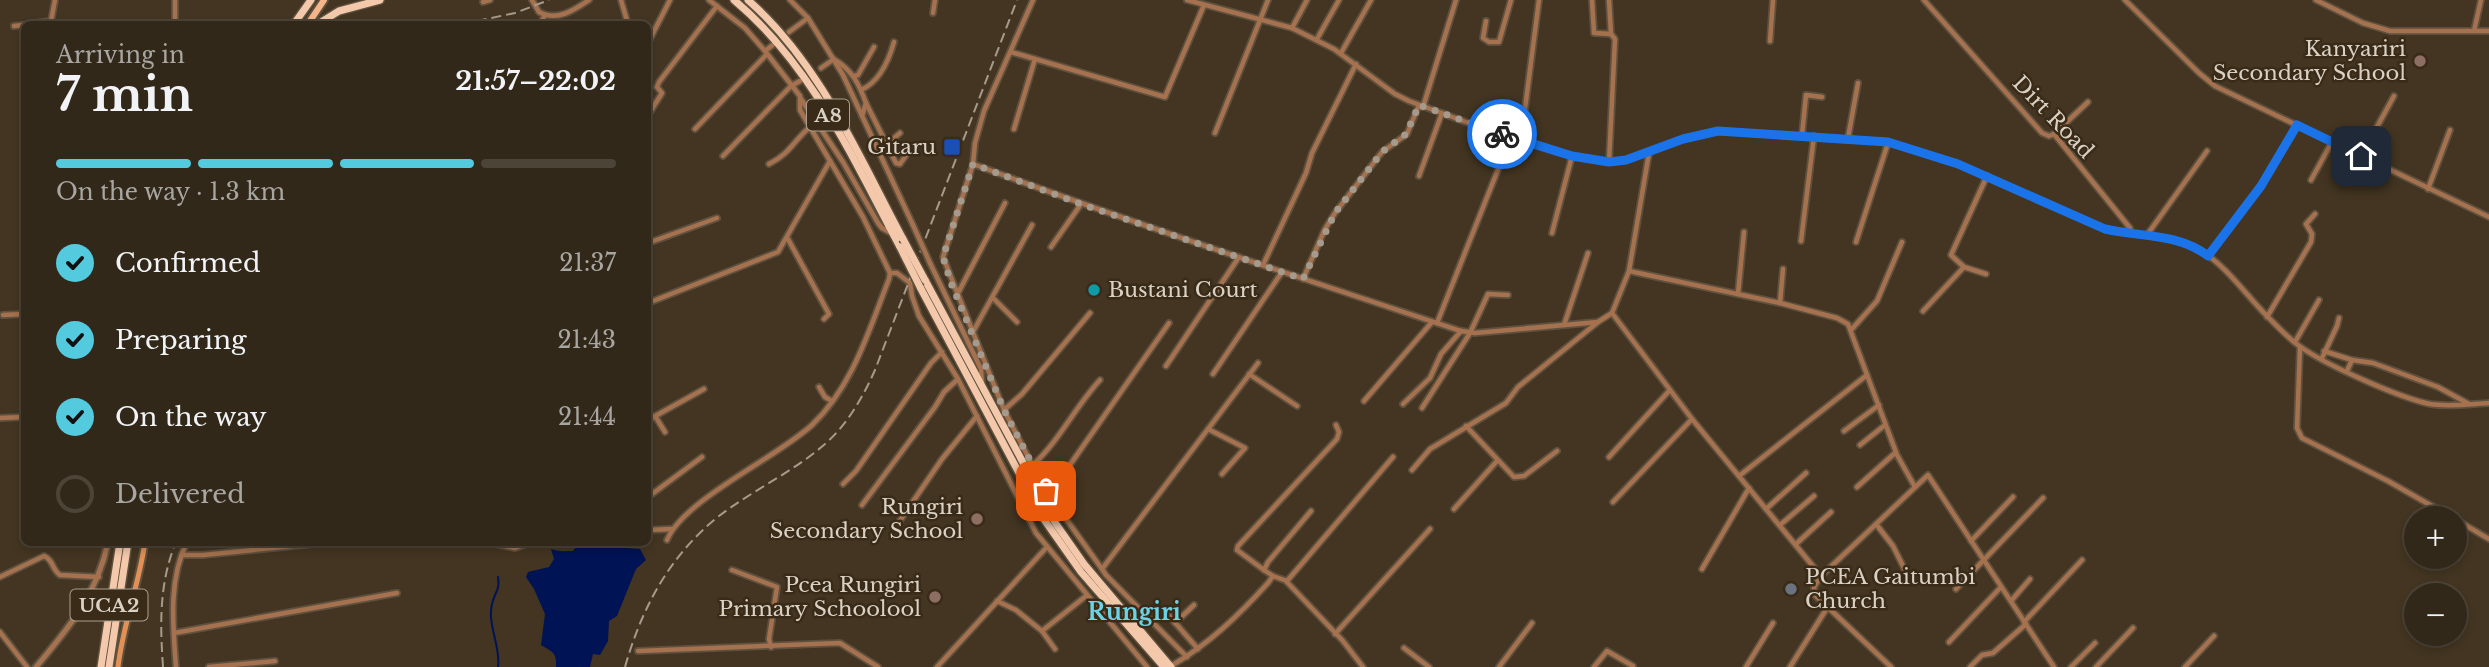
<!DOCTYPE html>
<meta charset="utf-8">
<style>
:root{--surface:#322819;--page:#3a3022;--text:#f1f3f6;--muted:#a8a6a2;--line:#4d4438;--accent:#54cade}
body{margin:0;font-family:"Libre Baskerville",serif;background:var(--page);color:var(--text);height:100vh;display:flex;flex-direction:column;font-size:26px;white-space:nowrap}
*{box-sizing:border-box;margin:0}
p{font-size:23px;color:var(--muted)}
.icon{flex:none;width:38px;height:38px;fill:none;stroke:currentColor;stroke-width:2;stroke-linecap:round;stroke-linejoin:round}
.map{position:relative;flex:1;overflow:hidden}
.drawer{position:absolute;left:21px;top:21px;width:630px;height:525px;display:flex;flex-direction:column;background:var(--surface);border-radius:10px;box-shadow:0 4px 10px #0003,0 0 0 2px var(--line)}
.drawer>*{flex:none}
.fabs{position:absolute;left:2404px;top:506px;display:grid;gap:14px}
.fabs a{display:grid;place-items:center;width:63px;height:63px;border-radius:50%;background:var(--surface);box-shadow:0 4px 10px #0003,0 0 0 2px var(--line);font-size:35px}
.pin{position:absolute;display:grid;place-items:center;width:60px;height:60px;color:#fff;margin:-30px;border-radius:14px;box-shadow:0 4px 10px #0006}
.courier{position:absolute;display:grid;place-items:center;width:70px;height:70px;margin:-35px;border:5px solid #1a73e8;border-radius:50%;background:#fff;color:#222;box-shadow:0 2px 9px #0007}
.head em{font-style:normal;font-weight:700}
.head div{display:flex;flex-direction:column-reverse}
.head{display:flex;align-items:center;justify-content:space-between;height:119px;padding:0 35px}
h1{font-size:46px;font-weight:700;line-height:52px}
.bar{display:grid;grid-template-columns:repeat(4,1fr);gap:10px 7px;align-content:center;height:84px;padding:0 35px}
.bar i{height:9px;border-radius:5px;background:var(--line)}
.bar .selected{background:var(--accent)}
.bar p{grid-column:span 4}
ol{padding:0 35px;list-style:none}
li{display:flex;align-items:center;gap:21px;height:77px}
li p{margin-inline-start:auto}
li .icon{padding:7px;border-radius:50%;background:var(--accent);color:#111;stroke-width:4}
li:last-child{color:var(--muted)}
li i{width:38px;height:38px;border:4px solid var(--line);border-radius:50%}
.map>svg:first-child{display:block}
.water{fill:#001355}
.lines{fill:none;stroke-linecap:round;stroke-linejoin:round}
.stream{stroke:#001355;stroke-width:2}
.minor-casing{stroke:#5e513f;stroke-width:8}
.tertiary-casing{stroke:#5e513f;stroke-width:9}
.secondary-casing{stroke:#5e513f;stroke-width:9}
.primary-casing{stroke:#5e513f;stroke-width:10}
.trunk-casing{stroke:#5e513f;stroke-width:10}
.minor{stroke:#a5714e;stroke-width:4.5}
.tertiary{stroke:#a5714e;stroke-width:5}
.secondary{stroke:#e29055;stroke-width:5}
.primary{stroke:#f4b58a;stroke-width:6}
.trunk{stroke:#f4c8aa;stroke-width:7}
.rail{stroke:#a59a8b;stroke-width:2;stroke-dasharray:10 5;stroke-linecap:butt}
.minor-bridge-casing{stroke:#5e513f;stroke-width:8;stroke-linecap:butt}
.trunk-bridge-casing{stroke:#5e513f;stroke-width:10;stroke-linecap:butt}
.minor-bridge{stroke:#a5714e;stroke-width:4.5}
.trunk-bridge{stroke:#f4c8aa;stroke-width:7}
.done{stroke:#a59a8c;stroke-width:7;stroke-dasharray:0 12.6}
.route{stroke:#1a73e8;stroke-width:9}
.education-dot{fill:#8d6e63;stroke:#392b17;stroke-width:2.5}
.transit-dot{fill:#1a4fb4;stroke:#392b17;stroke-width:2.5}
.culture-dot{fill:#0f9aa8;stroke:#392b17;stroke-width:2.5}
.worship-dot{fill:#6b7280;stroke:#392b17;stroke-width:2.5}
.labels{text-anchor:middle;stroke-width:5;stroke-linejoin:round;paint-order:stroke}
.shield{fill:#392b17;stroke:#aa9f91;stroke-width:2}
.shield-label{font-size:19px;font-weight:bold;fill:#dad1c5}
.poi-label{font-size:21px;fill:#dad1c5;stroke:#392b17;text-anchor:end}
.street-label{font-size:21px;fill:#dad1c5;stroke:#392b17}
.neighbourhood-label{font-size:23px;font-weight:bold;fill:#6bd3e6;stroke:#392b17}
</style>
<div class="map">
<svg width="2489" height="667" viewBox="0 0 2489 667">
<rect width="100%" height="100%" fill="#433521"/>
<path class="water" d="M589,543H622L626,548L640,549L646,560L636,569L617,616L609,621L608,641L600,655L593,654L590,667H556C557,652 552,652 541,645L545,614L534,589L526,577L528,572L549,567L554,559L551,549C558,552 567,551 573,551L576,547Z"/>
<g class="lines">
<path class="stream" d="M498,667C501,646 487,625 492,604C495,591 500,591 498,577"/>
<defs>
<g id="minor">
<path d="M532,0L539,12C557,22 574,10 589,0"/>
<polyline points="621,0 628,24"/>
<polyline points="709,0 745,28 765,51"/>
<polyline points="790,0 808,18 843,75 913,225"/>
<polyline points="1033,0 984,111 975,143 973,164 943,257 1004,410 1025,451 1046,491 1102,569"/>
<path d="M1187,0L1292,28L1334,49L1395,94L1409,101L1474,125L1572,156L1609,162L1626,160L1683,139L1718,131L1888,142L1958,164L2105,229C2138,237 2173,234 2203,252C2228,268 2246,295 2267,316C2277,326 2287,337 2298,345C2323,364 2400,398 2430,404C2449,407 2470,404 2489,403"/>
<polyline points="1592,0 1594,33 1611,34 1615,39 1609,162"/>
<polyline points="1609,0 1611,34"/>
<polyline points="1924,0 2042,133 2049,136 2054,134 2130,228"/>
<polyline points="2125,0 2199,73 2215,86 2489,217"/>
<polyline points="2316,0 2363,23 2390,31 2489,31"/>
<polyline points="483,2 490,0"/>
<polyline points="933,13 935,0"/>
<polyline points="1486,21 1483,38 1489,42 1499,42 1511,0"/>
<polyline points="28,24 51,21 55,0"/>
<polyline points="175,24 175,0"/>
<polyline points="540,24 545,15"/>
<polyline points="14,26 24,25"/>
<polyline points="1292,28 1307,0"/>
<polyline points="2474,31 2481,0"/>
<polyline points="789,32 808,18"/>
<polyline points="1317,39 1339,0"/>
<polyline points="1770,41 1773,0"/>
<polyline points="648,43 670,0"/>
<polyline points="1011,52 1165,97 1204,5"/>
<polyline points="1341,53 1371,0"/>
<path d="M835,60C852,70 859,84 866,103L862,116"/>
<polyline points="821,68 834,59"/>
<polyline points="854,76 858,75 874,47"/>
<path d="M861,90C879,82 889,60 894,42"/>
<polyline points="801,99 843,162 878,223 882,228 891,233"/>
<polyline points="866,103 896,163 900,164 907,154"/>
<polyline points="1423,107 1456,0"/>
<polyline points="650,112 662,93 657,87 659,82 717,6"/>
<polyline points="695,129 767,54"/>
<polyline points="1014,129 1035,59"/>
<polyline points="1215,133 1268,0"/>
<polyline points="2054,134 2088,102"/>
<polyline points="1802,135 1806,95 1822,97"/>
<polyline points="1848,138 1858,83"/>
<polyline points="1521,140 1539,0"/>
<polyline points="887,144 900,133"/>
<polyline points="723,156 791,86 800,81"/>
<polyline points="2361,156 2394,96"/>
<path d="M769,164C791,153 793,141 810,127"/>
<path d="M973,164C1135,224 1298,277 1461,331L1475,333L1598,322L1612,313L1629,271L1649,153"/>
<polyline points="1419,176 1442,113"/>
<polyline points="2311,180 2332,142"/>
<polyline points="2428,189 2450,130"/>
<polyline points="1552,233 1572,156"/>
<polyline points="2147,235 2207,151"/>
<polyline points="788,239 829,314 824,319"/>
<polyline points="1801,241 1814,136"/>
<polyline points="1856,242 1888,143"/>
<polyline points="648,243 717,218"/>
<polyline points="1051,247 1081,204"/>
<polyline points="2208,256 2261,186 2297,126"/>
<polyline points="930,263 981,369 982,383"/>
<polyline points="1263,265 1306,173 1312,153 1356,64"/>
<polyline points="1964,267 1986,274"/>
<polyline points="1629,271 1780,303 1837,318 1848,324 1897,455 1915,487"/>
<polyline points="890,273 897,273 910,283 912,296 919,316 958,379 1036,533 1147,667"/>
<polyline points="1303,279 1325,229 1335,213 1382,152 1407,134 1419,105"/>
<polyline points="1738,294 1744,232"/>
<polyline points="957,295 1005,203"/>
<polyline points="993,298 1017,322"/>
<polyline points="648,303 778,252 830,161"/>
<polyline points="1780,303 1783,269"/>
<polyline points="1923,311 1964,267 1951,255 1987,176"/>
<polyline points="1612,313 1692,419 1821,576 1814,587 1815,595 1891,667"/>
<polyline points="3,315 24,314"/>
<polyline points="2267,317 2311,242 2312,234 2306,224 2315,214"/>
<polyline points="1437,323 1511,137"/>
<polyline points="1564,325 1588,253"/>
<polyline points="974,330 1032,225"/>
<polyline points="1851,330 1877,301 1902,242"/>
<polyline points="2295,342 2319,300"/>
<polyline points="2300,347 2297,428 2302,438 2388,481 2453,518"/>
<polyline points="2324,351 2352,360"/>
<polyline points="2322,358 2337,326 2339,318"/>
<polyline points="1166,366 1239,257"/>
<polyline points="2347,371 2352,360 2373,363 2438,387 2469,404"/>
<polyline points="1213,374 1282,272"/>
<polyline points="1249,374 1297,406"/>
<polyline points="819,387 825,397 832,401"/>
<polyline points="1364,401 1432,322"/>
<polyline points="1403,404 1430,378 1441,354 1461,331"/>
<polyline points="1422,408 1470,333 1488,294 1508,295"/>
<polyline points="1004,410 1022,394 1090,313"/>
<polyline points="655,416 665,432"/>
<polyline points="0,418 24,417"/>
<polyline points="648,420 704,389"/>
<polyline points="1466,426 1514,477 1524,476 1557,451"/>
<polyline points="1208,429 1245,448 1222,474"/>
<polyline points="1844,431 1879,405"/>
<polyline points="1860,445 1885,425"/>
<polyline points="1609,457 1669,391"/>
<path d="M1032,466C1060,440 1075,407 1100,380"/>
<polyline points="1412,470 1430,449 1506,403 1518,387 1598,322"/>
<polyline points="1739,476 1867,375"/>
<polyline points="843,484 856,471 931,363 942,352"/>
<polyline points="1857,487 1895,453"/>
<polyline points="1048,492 1065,472 1169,323"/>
<polyline points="648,497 702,457"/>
<polyline points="1613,502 1692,419"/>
<polyline points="862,505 935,407 944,392 958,379"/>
<polyline points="1454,509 1497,461"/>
<polyline points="1766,509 1806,473"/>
<polyline points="2455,519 2489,539"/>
<polyline points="899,522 942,459 977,416"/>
<polyline points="1876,524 1893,546 1905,570"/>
<polyline points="1780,525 1814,496"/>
<polyline points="648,530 671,529"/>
<path d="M667,540C683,500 778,457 812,425C853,386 869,330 889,279L890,273L863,217L800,110V96L765,51L774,44"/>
<polyline points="1971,541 2013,497"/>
<polyline points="487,542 515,548 532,542"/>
<polyline points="1796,544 1831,512"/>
<polyline points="182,555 203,555 332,542"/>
<polyline points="1702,569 1749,488"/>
<polyline points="732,570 777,587 769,639 771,647"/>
<polyline points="1264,570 1237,550 1238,546 1337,439 1339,432 1336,425"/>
<polyline points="1273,576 1287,581 1393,457"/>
<polyline points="1821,576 1928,475 2054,667"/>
<path d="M0,577L44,556C53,559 52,570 60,575L99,577"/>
<polyline points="1286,581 1343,641 1363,667"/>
<polyline points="1956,589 2043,498"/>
<polyline points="997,601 1016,610 1042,631 1086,596"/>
<polyline points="2011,601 2030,579"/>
<polyline points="1164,610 1198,649"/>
<polyline points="2024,622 2082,560"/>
<polyline points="1175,623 1194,605"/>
<polyline points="1042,631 1055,649"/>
<polyline points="0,632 27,667"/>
<polyline points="174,633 397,593"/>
<polyline points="1335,634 1430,529"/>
<polyline points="1949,642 2001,587"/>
<polyline points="1404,648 1429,667"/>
<polyline points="638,651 840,643 878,667"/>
<polyline points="1187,657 1106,575 1102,569 1258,363"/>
<path d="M1171,666C1209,644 1239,615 1268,583L1273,576L1264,570L1268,562L1311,511"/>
<path d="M176,667C173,626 168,580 187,542"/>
<polyline points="209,667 275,661"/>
<polyline points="937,667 1046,548"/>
<polyline points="1499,667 1532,623"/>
<polyline points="1594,667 1607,651 1633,666"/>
<polyline points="1746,667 1773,623"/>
<polyline points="1790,667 1827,608"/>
<polyline points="1970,667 1982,655 1993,653 2026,624"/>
<polyline points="2071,667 2095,643"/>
<polyline points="2096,667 2133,628"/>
<polyline points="2185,667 2214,636"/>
</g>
<path id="tertiary" d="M36,667C68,629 98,593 108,542"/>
<path id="secondary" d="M118,667C123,624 139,585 145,542"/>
<polyline id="primary" points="308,24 324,0"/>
<g id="trunk">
<path d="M734,0C812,65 853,159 900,247"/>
<path d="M748,0C820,63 858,155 903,239"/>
<polyline points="294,24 311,0"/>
<polyline points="318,24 339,11 380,0"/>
<polyline points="925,280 1056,524 1084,564 1171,667"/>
<polyline points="920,287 1043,518 1081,572 1164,667"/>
<polyline points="101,667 120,542"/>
<polyline points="109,667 128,542"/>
</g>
</defs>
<use href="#minor" class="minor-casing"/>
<use href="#tertiary" class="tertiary-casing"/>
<use href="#secondary" class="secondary-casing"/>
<use href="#primary" class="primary-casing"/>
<use href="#trunk" class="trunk-casing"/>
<use href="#minor" class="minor"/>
<use href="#tertiary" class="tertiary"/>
<use href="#secondary" class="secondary"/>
<use href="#primary" class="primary"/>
<use href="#trunk" class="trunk"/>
<g class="rail">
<polyline points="462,24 515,13 549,0"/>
<path d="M163,667C160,624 159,583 176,542"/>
<path d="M625,667C642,607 670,555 719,516C753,490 793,472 825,444C847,425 863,397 875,370L1017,0"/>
</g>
<defs>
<polyline id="minor-bridge" points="913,225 930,263"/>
<g id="trunk-bridge">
<polyline points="903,239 925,280"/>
<polyline points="900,247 920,287"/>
</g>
</defs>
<use href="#minor-bridge" class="minor-bridge-casing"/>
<use href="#trunk-bridge" class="trunk-bridge-casing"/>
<use href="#minor-bridge" class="minor-bridge"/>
<use href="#trunk-bridge" class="trunk-bridge"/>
</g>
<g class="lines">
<polyline class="done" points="1046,491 1004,410 951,283 943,257 973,164 1081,204 1303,279 1335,213 1382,152 1406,134 1419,105 1502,134"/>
<path class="route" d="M1502,134L1572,156L1609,162L1626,160L1683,139L1718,131L1888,142L1958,164L2105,229C2140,237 2178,233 2208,256L2261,186L2297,125L2361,156"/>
</g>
<g class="education-dot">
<circle cx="2420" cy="61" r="7"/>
<circle cx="977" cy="519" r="7"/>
<circle cx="935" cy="597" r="7"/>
</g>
<rect class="transit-dot" x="943" y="138" width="18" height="18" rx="3.5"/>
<circle class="culture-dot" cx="1094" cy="290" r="7"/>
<circle class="worship-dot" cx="1791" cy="589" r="7"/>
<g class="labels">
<g class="shield">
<rect x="807" y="99.5" width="42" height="31" rx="5"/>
<rect x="70.5" y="589.5" width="77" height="31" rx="5"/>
</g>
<g class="shield-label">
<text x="828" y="122">A8</text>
<text x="109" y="612">UCA2</text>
</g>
<g class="poi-label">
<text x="2406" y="56">Kanyariri<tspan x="2406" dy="24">Secondary School</tspan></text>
<text x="936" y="154">Gitaru</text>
<text x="1108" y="297" text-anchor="start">Bustani Court</text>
<text x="963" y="514">Rungiri<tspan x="963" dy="24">Secondary School</tspan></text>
<text x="1805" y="584" text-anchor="start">PCEA Gaitumbi<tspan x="1805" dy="24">Church</tspan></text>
<text x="921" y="592">Pcea Rungiri<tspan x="921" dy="24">Primary Schoolool</tspan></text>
</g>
<g class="street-label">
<text transform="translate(2053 117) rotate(46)" y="7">Dirt Road</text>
</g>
<g class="neighbourhood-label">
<text x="1134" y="620">Rungiri</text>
</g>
</g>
</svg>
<div class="fabs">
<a>+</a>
<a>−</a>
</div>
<div class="pin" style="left:1046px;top:491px;background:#ea580c"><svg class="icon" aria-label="bag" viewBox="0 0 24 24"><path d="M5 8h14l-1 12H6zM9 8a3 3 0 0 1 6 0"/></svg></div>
<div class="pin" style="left:2361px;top:156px;background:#1f2937"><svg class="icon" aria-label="home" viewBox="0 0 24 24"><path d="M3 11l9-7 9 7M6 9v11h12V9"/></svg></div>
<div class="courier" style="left:1502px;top:134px"><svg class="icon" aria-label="bike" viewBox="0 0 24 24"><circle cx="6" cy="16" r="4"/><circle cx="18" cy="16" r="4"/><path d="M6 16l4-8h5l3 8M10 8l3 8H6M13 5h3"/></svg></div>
<section class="drawer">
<div class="head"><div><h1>7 min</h1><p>Arriving in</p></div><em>21:57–22:02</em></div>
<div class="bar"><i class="selected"></i><i class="selected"></i><i class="selected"></i><i></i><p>On the way · 1.3 km</p></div>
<ol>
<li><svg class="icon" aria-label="check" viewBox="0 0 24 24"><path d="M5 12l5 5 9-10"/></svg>Confirmed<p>21:37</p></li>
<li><svg class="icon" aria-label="check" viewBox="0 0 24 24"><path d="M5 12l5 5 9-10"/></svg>Preparing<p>21:43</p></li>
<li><svg class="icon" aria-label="check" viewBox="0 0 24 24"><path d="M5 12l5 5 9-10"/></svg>On the way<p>21:44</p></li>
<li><i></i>Delivered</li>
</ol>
</section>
</div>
